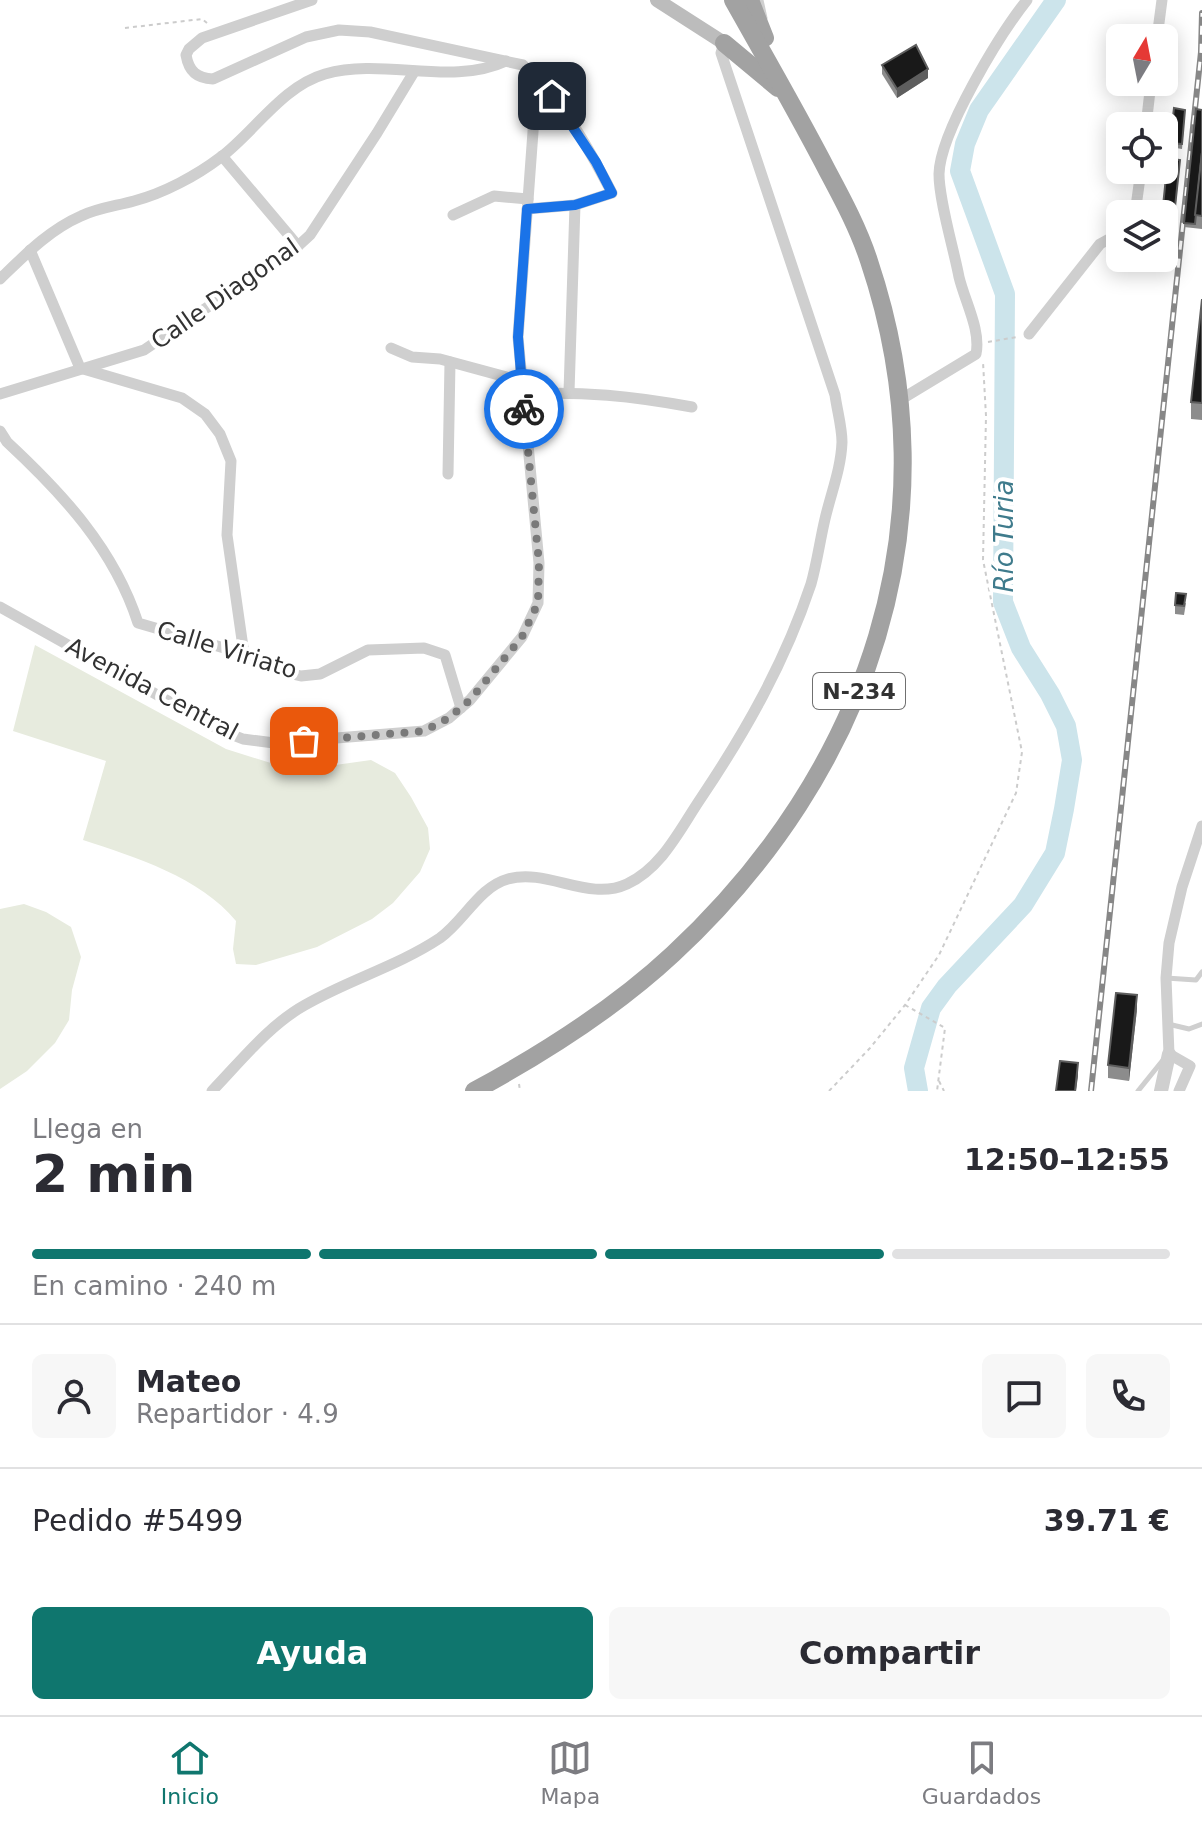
<!DOCTYPE html>
<html lang="es">
<meta charset="utf-8">
<style>
:root{--surface:#fff;--page:#f7f7f7;--text:#2b2b33;--muted:#7c7c81;--line:#e1e1e2;--accent:#0f766e}
body{margin:0;font-family:"DejaVu Sans",sans-serif;background:var(--page);color:var(--text);height:100vh;display:flex;flex-direction:column;font-size:30px;white-space:nowrap}
*{box-sizing:border-box;margin:0}
p{font-size:26px;color:var(--muted)}
.icon{flex:none;width:44px;height:44px;fill:none;stroke:currentColor;stroke-width:2;stroke-linecap:round;stroke-linejoin:round}
.map{position:relative;height:1091px;overflow:hidden}
.side{display:flex;flex-direction:column;background:var(--surface);flex:1}
.side>*{flex:none}
.needle{width:52px;rotate:10deg}
.fabs{position:absolute;left:1106px;top:24px;display:grid;gap:16px}
.fabs a{display:grid;place-items:center;width:72px;height:72px;border-radius:12px;background:var(--surface);box-shadow:0 4px 20px #0003;font-size:40px}
.pin{position:absolute;display:grid;place-items:center;width:68px;height:68px;color:#fff;margin:-34px;border-radius:16px;box-shadow:0 4px 12px #0006}
.courier{position:absolute;display:grid;place-items:center;width:80px;height:80px;margin:-40px;border:6px solid #1a73e8;border-radius:50%;background:#fff;color:#222;box-shadow:0 2px 10px #0007}
.head em{font-style:normal;font-weight:700}
.head div{display:flex;flex-direction:column-reverse}
.head{display:flex;align-items:center;justify-content:space-between;height:136px;padding:0 32px}
h1{font-size:52px;font-weight:700;line-height:60px}
.bar{display:grid;grid-template-columns:repeat(4,1fr);gap:12px 8px;align-content:center;height:96px;padding:0 32px}
.bar i{height:10px;border-radius:6px;background:var(--line)}
.bar .selected{background:var(--accent)}
.bar p{grid-column:span 4}
.line{display:flex;align-items:center;gap:20px;padding:0 32px;border-top:2px solid var(--line)}
.line div{flex:1}
.round{display:grid;place-items:center;flex:none;width:84px;height:84px;border-radius:12px;background:var(--page)}
.primary-button{display:flex;gap:16px;margin-top:auto;padding:16px 32px}
.primary-button a{flex:1;height:92px;border-radius:12px;background:var(--accent);color:#fff;font-size:32px;font-weight:700;line-height:92px;text-align:center}
.primary-button a+a{background:var(--page);color:var(--text)}
.menu{display:flex;justify-content:space-around;align-items:center;height:112px;border-top:2px solid var(--line);background:var(--surface);font-size:22px;color:var(--muted)}
.menu a{display:grid;justify-items:center;gap:4px}
.menu .selected{color:var(--accent)}
.map>svg:first-child{display:block}
.green{fill:#e7ebde}
.lines{fill:none;stroke-linecap:round;stroke-linejoin:round}
.river{stroke:#cce4eb;stroke-width:20}
.path{stroke:#ccc;stroke-width:2;stroke-dasharray:4 4;stroke-linecap:butt}
.service{stroke:#cfcfcf;stroke-width:5}
.minor{stroke:#cfcfcf;stroke-width:11}
.tertiary{stroke:#cfcfcf;stroke-width:14}
.secondary{stroke:#bcbcbc;stroke-width:14}
.trunk{stroke:#a2a2a2;stroke-width:18}
.rail-casing{stroke:#878787;stroke-width:6}
.rail{stroke:#fff;stroke-width:3;stroke-dasharray:9;stroke-linecap:butt}
.wall{fill:#8c8c8c}
.shaded-wall{fill:#5e5e5e}
.building{fill:#191919;stroke:#5e5e5e;stroke-width:2}
.done{stroke:#7a7a7a;stroke-width:8;stroke-dasharray:0 14.4}
.route{stroke:#1a73e8;stroke-width:10}
.labels{text-anchor:middle;stroke-width:8;stroke-linejoin:round;paint-order:stroke}
.shield{fill:#fff;stroke:#707070;stroke-width:2}
.shield-label{font-size:22px;font-weight:bold;fill:#323232}
.street-label{font-size:24px;fill:#323232;stroke:#fff}
.water-label{font-size:26px;font-style:italic;fill:#3f7b8c;stroke:#fff}
</style>
<div class="map">
<svg width="1202" height="1091" viewBox="0 0 1202 1091">
<rect width="100%" height="100%" fill="#fff"/>
<g class="green">
<path d="M35,645L226,749L274,764L314,768L371,760L395,773L411,797L428,828L430,849L420,872L393,903L372,919L317,947L256,965L236,964L233,949L236,921C200,877 135,857 83,840L106,761L13,731Z"/>
<polygon points="24,904 46,912 71,927 81,957 72,990 69,1020 55,1043 27,1071 0,1089 0,909"/>
</g>
<g class="lines">
<polyline class="river" points="918,1091 914,1068 931,1008 947,986 1023,905 1055,853 1064,809 1072,760 1066,726 1050,694 1021,648 1003,602 1005,294 960,171 965,144 979,110 1056,0"/>
<g class="path">
<polyline points="125,28 202,19 207,23"/>
<polyline points="988,342 1017,337"/>
<polyline points="905,1005 945,1028 937,1091"/>
<polyline points="939,1081 944,1091"/>
<polyline points="519,1084 520,1091"/>
<polyline points="829,1091 870,1048 905,1005 939,955 1016,793 1022,752 983,560 986,416 983,362"/>
</g>
<g class="service">
<polyline points="761,0 765,18"/>
<polyline points="1166,978 1196,980 1202,972"/>
<polyline points="1168,1024 1189,1029 1202,1024"/>
<polyline points="1138,1091 1163,1060"/>
</g>
<g class="minor">
<path d="M312,0L202,38L189,49L186,55C189,72 197,78 213,79L306,37L339,30L370,32L523,65C562,100 588,147 612,193L575,205L527,209"/>
<polyline points="1157,38 1162,0"/>
<polyline points="1146,126 1151,82"/>
<polyline points="222,156 298,246"/>
<polyline points="1135,214 1141,170"/>
<polyline points="453,215 494,196 528,199"/>
<polyline points="30,250 80,368 182,398 205,414 220,434 231,461 227,535 244,654"/>
<path d="M0,279C25,255 49,230 81,216C98,208 116,206 134,201C164,193 196,176 221,157C255,131 283,86 325,74C384,57 450,87 506,61"/>
<polyline points="1029,334 1100,244 1120,233"/>
<polyline points="391,348 412,357 440,359 521,381"/>
<polyline points="569,392 575,205"/>
<polyline points="0,394 144,350 298,246 310,235 377,133 414,72"/>
<path d="M522,394C583,391 632,396 692,407"/>
<path d="M900,400L976,354C981,330 965,302 959,277C954,250 939,201 939,174C940,132 1000,34 1027,0"/>
<path d="M0,431L7,442C63,494 114,549 138,623L231,650L280,671L301,676L320,674L368,650L424,648L445,655L461,708"/>
<polyline points="448,474 450,362"/>
<polyline points="0,607 220,730 243,739 274,743 424,731 449,718 470,700 522,637 538,603 539,563 518,337 537,77"/>
<path d="M212,1091C240,1062 269,1025 305,1005C348,980 398,966 440,938C464,921 479,887 508,879C548,868 588,902 627,884C662,868 680,829 701,798C746,731 785,662 811,584C817,563 820,540 825,519C831,493 841,469 842,442C842,427 837,410 835,395L721,53L724,43"/>
<polyline points="1179,1091 1190,1066 1169,1054 1166,978 1169,943 1182,887 1202,826"/>
</g>
<polyline class="tertiary" points="1161,1091 1169,1054"/>
<polyline class="secondary" points="657,0 724,43"/>
<g class="trunk">
<polyline points="750,0 765,38"/>
<polyline points="724,43 778,88"/>
<path d="M474,1091C544,1053 614,1009 673,954C869,772 956,520 869,261C859,230 843,200 828,172C798,114 765,57 733,0"/>
</g>
<defs>
<polyline id="rail" points="1091,1091 1201,52 1202,13"/>
</defs>
<use href="#rail" class="rail-casing"/>
<use href="#rail" class="rail"/>
</g>
<g class="wall">
<polygon points="882,65 928,78 897,98 882,74"/>
<polygon points="1202,110 1202,229 1184,227"/>
<polygon points="1185,114 1182,149 1170,147 1170,143"/>
<polygon points="1180,164 1175,212 1163,210 1163,206"/>
<polygon points="1202,299 1202,420 1191,419 1191,402"/>
<polygon points="1186,603 1184,615 1175,614 1175,605"/>
<polygon points="1137,1009 1129,1081 1108,1078 1108,1065"/>
</g>
<g class="shaded-wall">
<polygon points="928,69 928,78 897,98 897,89"/>
<polygon points="1137,995 1137,1009 1129,1081 1129,1068"/>
<polygon points="1078,1063 1078,1076 1076,1091 1075,1091"/>
</g>
<g class="building">
<polygon points="916,45 928,69 897,89 882,65"/>
<polygon points="1174,108 1185,110 1182,144 1170,143"/>
<polygon points="1196,109 1202,110 1202,152 1195,224 1184,223"/>
<polygon points="1202,152 1202,216 1195,215"/>
<polygon points="1168,158 1180,160 1175,207 1163,206"/>
<polygon points="1202,299 1202,403 1191,402"/>
<polygon points="1176,593 1186,594 1184,606 1175,605"/>
<polygon points="1116,993 1137,995 1129,1068 1108,1065"/>
<polygon points="1060,1061 1078,1063 1075,1091 1056,1091"/>
</g>
<g class="lines">
<polyline class="done" points="304,741 424,731 449,718 470,700 522,637 538,603 539,563 524,409"/>
<polyline class="route" points="524,409 518,337 527,209 575,205 612,193 596,162 552,96"/>
</g>
<g class="labels">
<rect class="shield" x="813" y="673" width="92" height="36" rx="6"/>
<g class="shield-label">
<text x="859" y="699">N-234</text>
</g>
<g class="street-label">
<text transform="translate(225 294) rotate(-35)" y="8">Calle Diagonal</text>
<text transform="translate(227 650) rotate(17)" y="8">Calle Viriato</text>
<text transform="translate(152 689) rotate(28)" y="8">Avenida Central</text>
</g>
<g class="water-label">
<text transform="translate(1004 536) rotate(-90)" y="9">Río Turia</text>
</g>
</g>
</svg>
<div class="fabs">
<a><svg class="needle" viewBox="-14 -14 28 28"><path d="M0-13l5 13h-10z" fill="#e53935"/><path d="M0 13l5-13h-10z" fill="#7c7c81"/></svg></a>
<a><svg class="icon" aria-label="locate" viewBox="0 0 24 24"><circle cx="12" cy="12" r="6"/><path d="M12 2v4M12 18v4M2 12h4M18 12h4"/></svg></a>
<a><svg class="icon" aria-label="layers" viewBox="0 0 24 24"><path d="M12 4l9 5-9 5-9-5zM3 14l9 5 9-5"/></svg></a>
</div>
<div class="pin" style="left:304px;top:741px;background:#ea580c"><svg class="icon" aria-label="bag" viewBox="0 0 24 24"><path d="M5 8h14l-1 12H6zM9 8a3 3 0 0 1 6 0"/></svg></div>
<div class="pin" style="left:552px;top:96px;background:#1f2937"><svg class="icon" aria-label="home" viewBox="0 0 24 24"><path d="M3 11l9-7 9 7M6 9v11h12V9"/></svg></div>
<div class="courier" style="left:524px;top:409px"><svg class="icon" aria-label="bike" viewBox="0 0 24 24"><circle cx="6" cy="16" r="4"/><circle cx="18" cy="16" r="4"/><path d="M6 16l4-8h5l3 8M10 8l3 8H6M13 5h3"/></svg></div>
</div>
<section class="side">
<div class="head"><div><h1>2 min</h1><p>Llega en</p></div><em>12:50–12:55</em></div>
<div class="bar"><i class="selected"></i><i class="selected"></i><i class="selected"></i><i></i><p>En camino · 240 m</p></div>
<div class="line" style="height:144px"><a class="round"><svg class="icon" aria-label="person" viewBox="0 0 24 24"><circle cx="12" cy="8" r="4"/><path d="M4 21q1-7 8-7t8 7"/></svg></a><div><b>Mateo</b><p>Repartidor · 4.9</p></div><a class="round"><svg class="icon" aria-label="chat" viewBox="0 0 24 24"><path d="M4 5h16v11H9l-5 4z"/></svg></a><a class="round"><svg class="icon" aria-label="phone" viewBox="0 0 24 24"><path d="M5 4h4l2 5-3 2q2 4 5 5l2-3 5 2v4C11 20 4 13 5 4z"/></svg></a></div>
<div class="line" style="height:104px"><div>Pedido #5499</div><b>39.71 €</b></div>
<div class="primary-button"><a>Ayuda</a><a>Compartir</a></div>
</section>
<nav class="menu">
<a class="selected"><svg class="icon" aria-label="home" viewBox="0 0 24 24"><path d="M3 11l9-7 9 7M6 9v11h12V9"/></svg>Inicio</a>
<a><svg class="icon" aria-label="map" viewBox="0 0 24 24"><path d="M3 6l6-2 6 2 6-2v14l-6 2-6-2-6 2zM9 4v14M15 6v14"/></svg>Mapa</a>
<a><svg class="icon" aria-label="saved" viewBox="0 0 24 24"><path d="M7 4h10v16l-5-4-5 4z"/></svg>Guardados</a>
</nav>
